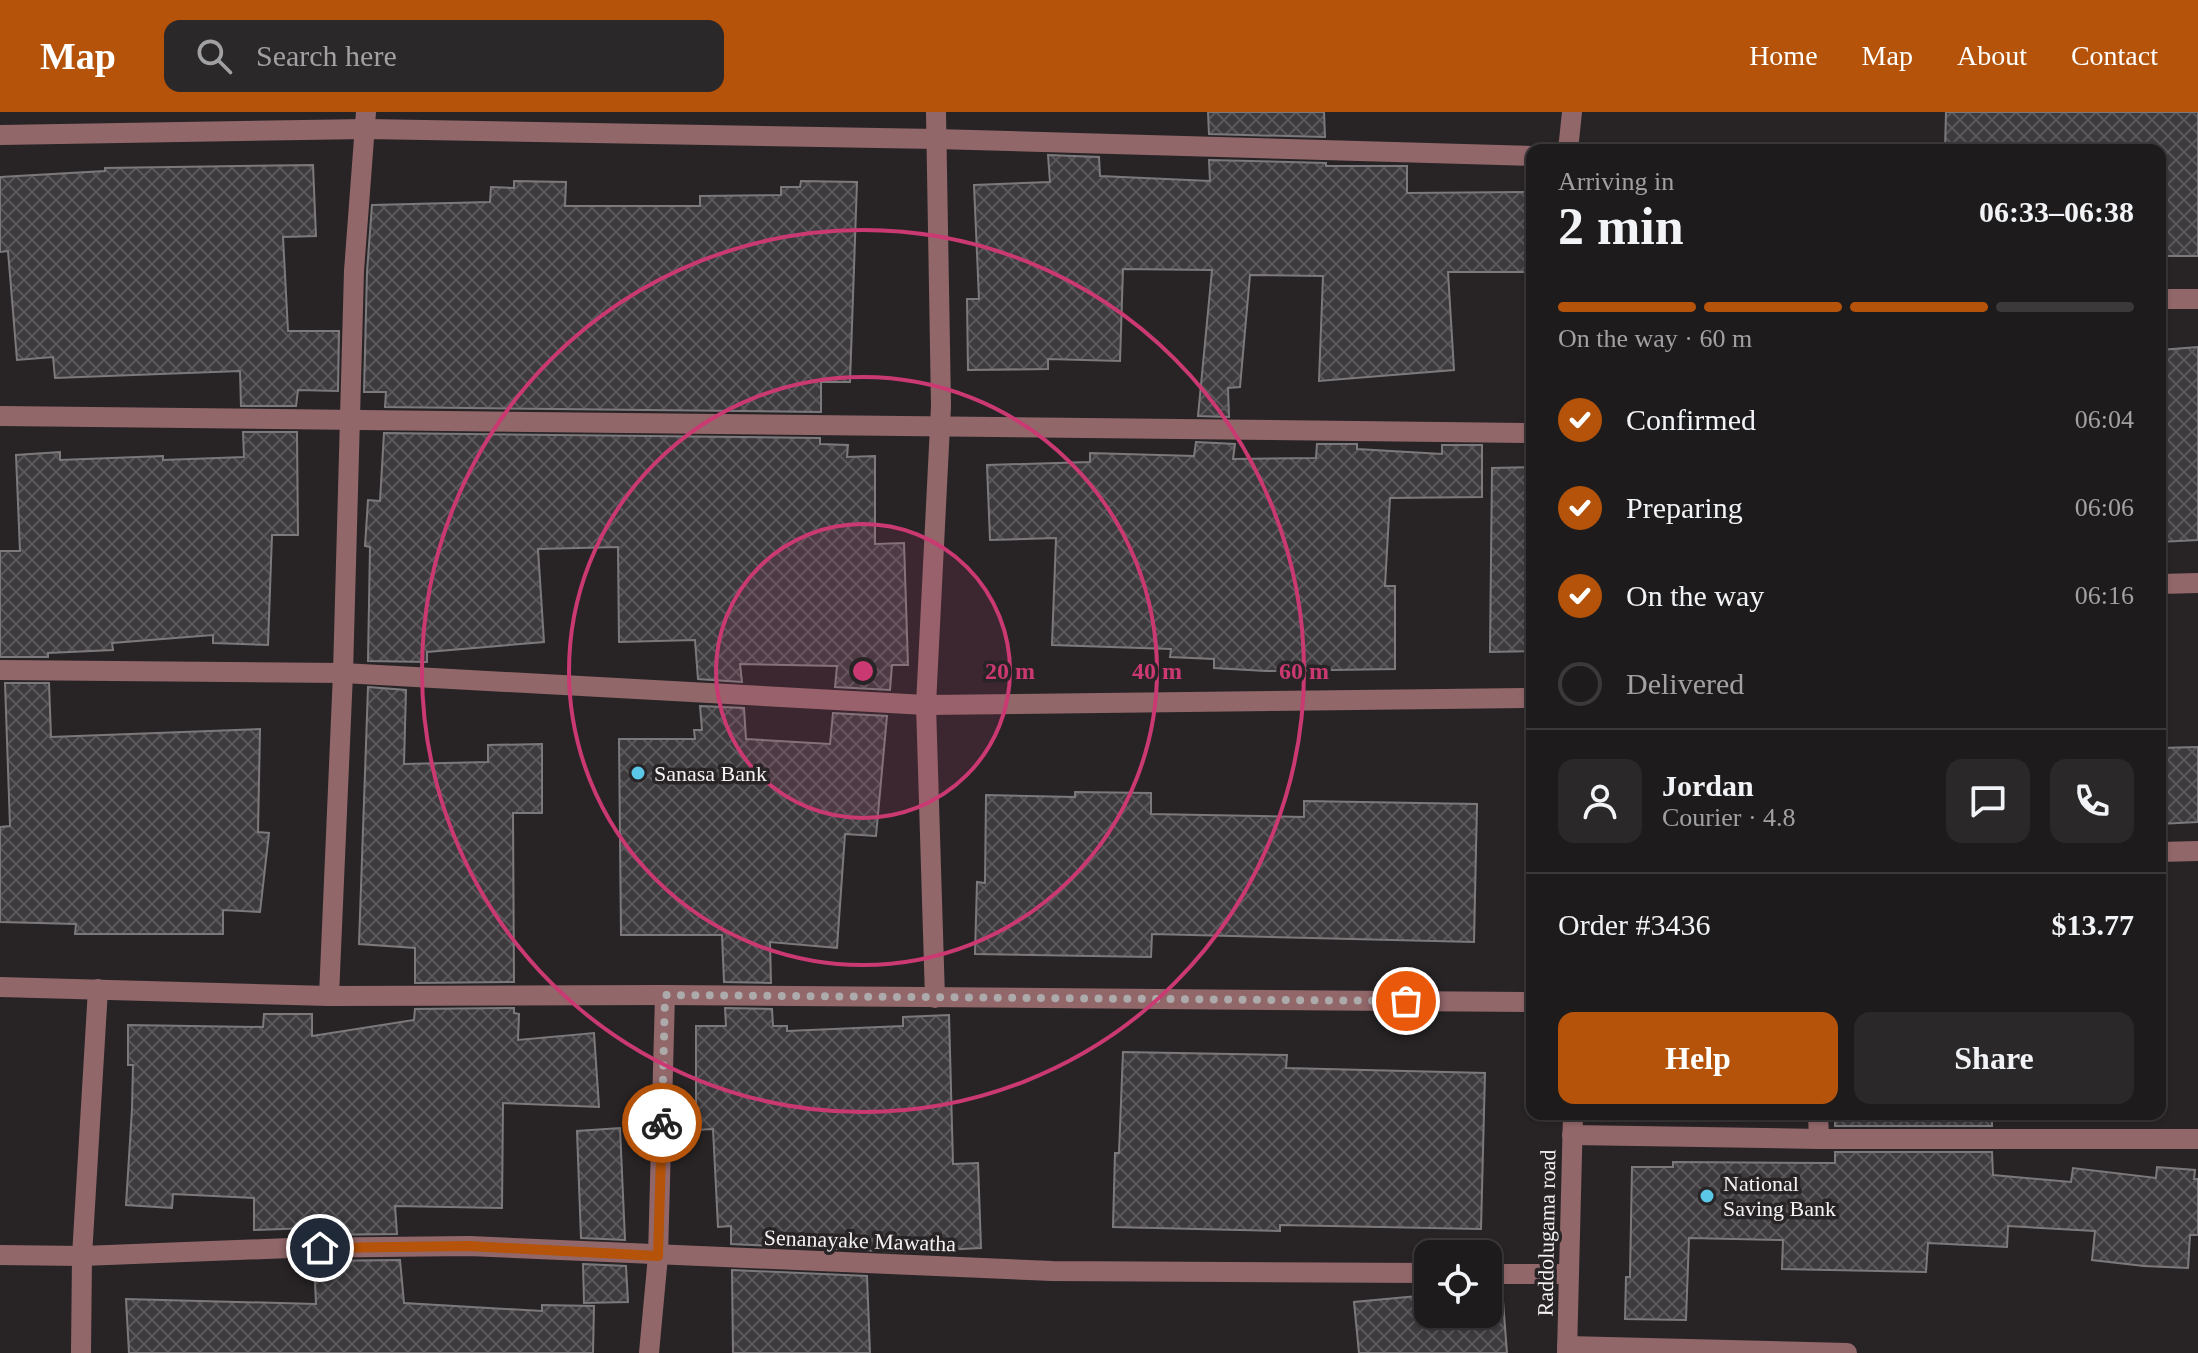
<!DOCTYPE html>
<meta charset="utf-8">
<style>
:root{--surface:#1e1b1c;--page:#2b2829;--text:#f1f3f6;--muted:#a1a1a3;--line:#3c393b;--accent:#b45309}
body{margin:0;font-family:"Times New Roman",serif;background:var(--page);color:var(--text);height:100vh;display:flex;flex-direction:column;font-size:30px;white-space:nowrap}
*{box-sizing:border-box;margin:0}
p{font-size:26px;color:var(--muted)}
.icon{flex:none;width:44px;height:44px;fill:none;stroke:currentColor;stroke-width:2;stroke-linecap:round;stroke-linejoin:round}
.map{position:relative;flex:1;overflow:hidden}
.sheet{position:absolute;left:1526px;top:32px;width:640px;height:976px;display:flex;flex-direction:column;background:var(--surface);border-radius:16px;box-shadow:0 2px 6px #0004,0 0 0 2px var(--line)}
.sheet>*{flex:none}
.fabs{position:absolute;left:1414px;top:1128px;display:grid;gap:16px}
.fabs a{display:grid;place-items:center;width:88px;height:88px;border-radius:16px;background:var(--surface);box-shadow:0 2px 6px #0004,0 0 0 2px var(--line);font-size:40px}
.pin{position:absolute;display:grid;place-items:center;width:68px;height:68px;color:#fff;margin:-34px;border:4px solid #fff;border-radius:50%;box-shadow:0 2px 8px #0007}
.courier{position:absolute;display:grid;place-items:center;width:80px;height:80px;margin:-40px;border:6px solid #b45309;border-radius:50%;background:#fff;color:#222;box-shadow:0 2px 10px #0007}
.head em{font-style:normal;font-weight:800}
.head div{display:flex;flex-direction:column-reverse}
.head{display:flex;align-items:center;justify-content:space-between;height:136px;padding:0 32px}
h1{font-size:52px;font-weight:800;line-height:60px}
.bar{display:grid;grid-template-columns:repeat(4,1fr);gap:12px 8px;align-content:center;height:96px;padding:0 32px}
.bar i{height:10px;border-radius:6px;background:var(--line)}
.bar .on{background:var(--accent)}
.bar p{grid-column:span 4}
.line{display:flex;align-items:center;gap:20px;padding:0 32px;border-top:2px solid var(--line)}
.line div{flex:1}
.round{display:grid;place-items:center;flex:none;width:84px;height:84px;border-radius:16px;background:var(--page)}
ol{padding:0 32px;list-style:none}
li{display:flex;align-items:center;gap:24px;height:88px}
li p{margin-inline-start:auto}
li .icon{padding:8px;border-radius:50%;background:var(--accent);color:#fff;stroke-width:4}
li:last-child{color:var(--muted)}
li i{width:44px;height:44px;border:4px solid var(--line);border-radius:50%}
.cta{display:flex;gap:16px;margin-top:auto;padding:16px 32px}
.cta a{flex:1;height:92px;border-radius:16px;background:var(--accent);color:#fff;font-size:32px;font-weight:800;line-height:92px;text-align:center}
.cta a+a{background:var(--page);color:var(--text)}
header{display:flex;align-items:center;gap:48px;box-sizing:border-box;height:112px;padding:0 40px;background:var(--accent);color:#fff}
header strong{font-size:38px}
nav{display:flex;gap:44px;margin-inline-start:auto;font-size:28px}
.search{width:560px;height:72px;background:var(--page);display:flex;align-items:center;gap:20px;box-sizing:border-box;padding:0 28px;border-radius:16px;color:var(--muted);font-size:30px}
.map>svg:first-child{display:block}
.building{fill:url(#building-cross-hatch);stroke:#7c797c;stroke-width:2}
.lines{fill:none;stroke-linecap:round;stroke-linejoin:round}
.minor{stroke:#92676a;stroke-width:20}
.done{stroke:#adaaab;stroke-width:8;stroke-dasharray:0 14.4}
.route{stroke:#b45309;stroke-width:10}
.ring{fill:none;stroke:#ca3972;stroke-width:4}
.poi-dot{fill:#5ac8e6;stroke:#282426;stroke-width:3}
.labels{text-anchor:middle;stroke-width:7;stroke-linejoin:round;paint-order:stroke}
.poi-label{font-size:22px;fill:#f4f2f3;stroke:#282426;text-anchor:start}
.street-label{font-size:22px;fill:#f4f2f3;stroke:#282426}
.centre{fill:#ca3972;stroke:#282426;stroke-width:4}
.ring-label{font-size:24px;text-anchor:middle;font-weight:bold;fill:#ca3972;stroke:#282426;stroke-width:7;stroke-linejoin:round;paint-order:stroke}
</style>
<header>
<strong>Map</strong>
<div class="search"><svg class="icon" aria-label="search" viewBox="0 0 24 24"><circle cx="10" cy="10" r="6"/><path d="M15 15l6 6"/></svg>Search here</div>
<nav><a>Home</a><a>Map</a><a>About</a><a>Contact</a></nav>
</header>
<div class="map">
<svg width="2198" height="1241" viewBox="0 0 2198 1241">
<defs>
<pattern id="building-cross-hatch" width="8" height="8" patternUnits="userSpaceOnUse" patternTransform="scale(2)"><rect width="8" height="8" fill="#3d3b3e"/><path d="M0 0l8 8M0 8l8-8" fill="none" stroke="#5a585a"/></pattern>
</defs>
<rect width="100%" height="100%" fill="#282426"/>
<g class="building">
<polygon points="1208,0 1324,0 1325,25 1209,22"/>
<polygon points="1946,0 2198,0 2198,144 2160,144 2160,38 1945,38"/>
<polygon points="1048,43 1099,45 1100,64 1210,69 1209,48 1326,51 1326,54 1407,54 1407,81 1529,80 1530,160 1448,160 1454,258 1319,269 1323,164 1250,163 1240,275 1228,276 1229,305 1198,304 1212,158 1123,157 1120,249 1048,247 1048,257 968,258 967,187 979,187 974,73 1050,70"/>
<polygon points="313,53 316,124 283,125 288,219 339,219 338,279 298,278 296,294 241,294 240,259 55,266 53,245 17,248 8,139 0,140 0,65 105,59 105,56"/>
<polygon points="514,69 566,70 565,94 700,94 700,84 781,83 781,75 800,75 801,69 857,70 850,270 821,270 821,300 385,295 386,280 364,280 367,160 372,93 490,90 491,75 514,76"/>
<polygon points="2198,235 2198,428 2160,430 2160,238"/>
<polygon points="243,320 297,320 298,423 272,423 268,533 213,531 213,523 112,531 113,538 48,541 48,545 0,545 0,439 20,439 16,343 60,340 60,348 163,344 163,348 244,345"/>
<polygon points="384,321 820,326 820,332 848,333 847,345 875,344 875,432 904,431 908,553 892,553 890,578 835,575 837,554 740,552 742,570 698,567 695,528 619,530 618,435 538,437 544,530 427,540 427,550 368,549 370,435 365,434 368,388 380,389"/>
<polygon points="1196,330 1235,332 1233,347 1316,346 1317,332 1357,332 1357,337 1442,342 1442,333 1482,333 1482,385 1390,386 1385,474 1395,474 1395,557 1266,559 1214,556 1214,547 1170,545 1171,537 1052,533 1056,426 990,428 987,353 1090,350 1090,341 1194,344"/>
<polygon points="1532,355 1532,539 1490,540 1492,356"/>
<polygon points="5,571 49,571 51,625 260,617 258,720 269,721 260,800 223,798 223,822 75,822 76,812 0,810 0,715 10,714"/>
<polygon points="368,575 406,578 404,652 488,650 488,633 542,632 542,701 513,701 514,870 415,871 415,836 359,832"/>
<polygon points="700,594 744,596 746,627 830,632 833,601 887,604 876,724 845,722 837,836 770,830 771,871 724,870 722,823 621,823 619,627 695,627 694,618 702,618"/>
<polygon points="2198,635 2198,710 2160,712 2160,636"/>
<polygon points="1075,680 1151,681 1151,702 1304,705 1304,689 1477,692 1474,830 1152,822 1151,845 975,842 977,770 985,771 986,683 1075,685"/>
<polygon points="514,896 514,901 519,902 518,928 594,921 599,995 503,991 502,1096 395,1094 397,1122 313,1123 313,1116 254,1118 254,1086 173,1082 172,1096 126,1093 132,997 133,953 128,953 128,913 263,915 264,902 312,902 312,924 414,908 415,897"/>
<polygon points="725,896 772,897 773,914 787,914 787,919 903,914 903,905 949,903 953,1052 978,1051 981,1136 903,1140 731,1132 731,1114 718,1115 713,1017 696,1018 696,914 726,914"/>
<polygon points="1123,940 1287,943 1286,956 1485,961 1481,1117 1280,1113 1280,1119 1113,1115 1115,1041 1119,1041"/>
<rect x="1835" y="1002" width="157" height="12"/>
<polygon points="620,1016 625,1128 581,1126 577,1019"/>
<polygon points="1835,1040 1992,1040 1993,1063 2071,1070 2073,1056 2156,1066 2157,1055 2195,1058 2194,1067 2198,1067 2198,1123 2190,1123 2188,1156 2144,1154 2092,1148 2095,1119 2008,1114 2007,1135 1928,1131 1926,1160 1782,1157 1783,1128 1689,1126 1686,1208 1625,1207 1626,1165 1630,1165 1632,1055 1673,1055 1673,1050 1835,1051"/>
<polygon points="400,1148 404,1191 542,1199 542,1193 594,1194 593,1241 129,1241 126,1187 316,1192 314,1149"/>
<polygon points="583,1152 626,1154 628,1190 584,1191"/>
<polygon points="732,1158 867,1164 870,1241 733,1241"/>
<polygon points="1502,1176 1507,1241 1359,1241 1354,1190 1428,1183 1428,1202 1488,1202 1488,1178"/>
</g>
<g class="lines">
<g class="minor">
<polyline points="0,23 367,17 936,27 1532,44"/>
<polyline points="1568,38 1572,0"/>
<polyline points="2160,187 2198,187"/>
<polyline points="0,304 1532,321"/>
<polyline points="2160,472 2198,471"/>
<polyline points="0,558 343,561 926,593 1532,586"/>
<polyline points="2160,740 2198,739"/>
<polyline points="0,875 329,884 665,883 1532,890"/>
<polyline points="329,884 343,561 354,159 366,0"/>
<polyline points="935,886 926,593 941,294 936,0"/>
<polyline points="1818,1002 1819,1027"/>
<polyline points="1572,1023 1819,1027 2198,1027"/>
<polyline points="0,1143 82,1144 290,1136 469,1134 1052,1159 1428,1161"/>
<polyline points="1488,1162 1568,1162"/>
<polyline points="1567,1234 1847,1241"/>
<polyline points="81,1241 82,1144 98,877"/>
<polyline points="649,1241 658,1144 665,883"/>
<polyline points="1567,1241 1573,1002"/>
</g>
</g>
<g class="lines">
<polyline class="done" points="662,1011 665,883 1406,889"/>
<polyline class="route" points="320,1136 469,1134 658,1144 662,1011"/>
</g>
<circle cx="863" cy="559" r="147" fill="#ca3972" fill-opacity=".12"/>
<g class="ring">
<circle cx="863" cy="559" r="147"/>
<circle cx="863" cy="559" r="294"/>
<circle cx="863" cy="559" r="441"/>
</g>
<g class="poi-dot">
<circle cx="638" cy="661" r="8"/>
<circle cx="1707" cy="1084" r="8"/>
</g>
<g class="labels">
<g class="poi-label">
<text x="654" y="669">Sanasa Bank</text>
<text x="1723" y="1079">National<tspan x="1723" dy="25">Saving Bank</tspan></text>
</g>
<g class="street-label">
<text transform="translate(1546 1121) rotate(-89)" y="8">Raddolugama road</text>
<text transform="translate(860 1128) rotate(2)" y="8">Senanayake Mawatha</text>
</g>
</g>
<circle cx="863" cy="559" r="12" class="centre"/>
<g class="ring-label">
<text x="1010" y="567">20 m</text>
<text x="1157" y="567">40 m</text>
<text x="1304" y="567">60 m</text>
</g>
</svg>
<div class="fabs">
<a><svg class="icon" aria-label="locate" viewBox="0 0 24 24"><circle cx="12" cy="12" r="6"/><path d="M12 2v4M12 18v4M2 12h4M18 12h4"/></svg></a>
</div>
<div class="pin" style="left:1406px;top:889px;background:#ea580c"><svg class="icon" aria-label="bag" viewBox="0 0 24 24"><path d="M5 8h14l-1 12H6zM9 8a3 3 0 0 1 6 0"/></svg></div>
<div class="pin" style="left:320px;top:1136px;background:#1f2937"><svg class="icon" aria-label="home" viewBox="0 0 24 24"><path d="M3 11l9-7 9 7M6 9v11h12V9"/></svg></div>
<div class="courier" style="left:662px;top:1011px"><svg class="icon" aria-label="bike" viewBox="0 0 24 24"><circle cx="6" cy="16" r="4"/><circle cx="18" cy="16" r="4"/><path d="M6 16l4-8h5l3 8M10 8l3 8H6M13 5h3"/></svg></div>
<section class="sheet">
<div class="head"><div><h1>2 min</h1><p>Arriving in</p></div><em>06:33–06:38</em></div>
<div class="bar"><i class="on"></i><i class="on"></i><i class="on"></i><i></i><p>On the way · 60 m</p></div>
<ol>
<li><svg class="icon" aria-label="check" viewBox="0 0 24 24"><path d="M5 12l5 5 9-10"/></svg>Confirmed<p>06:04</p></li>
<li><svg class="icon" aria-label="check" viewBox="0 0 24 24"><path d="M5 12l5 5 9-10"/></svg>Preparing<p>06:06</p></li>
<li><svg class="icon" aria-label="check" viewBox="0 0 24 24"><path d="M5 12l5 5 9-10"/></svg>On the way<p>06:16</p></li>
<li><i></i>Delivered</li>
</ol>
<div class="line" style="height:144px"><a class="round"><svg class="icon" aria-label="person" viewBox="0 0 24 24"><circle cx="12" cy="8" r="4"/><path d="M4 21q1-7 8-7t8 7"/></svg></a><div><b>Jordan</b><p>Courier · 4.8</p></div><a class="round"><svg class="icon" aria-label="chat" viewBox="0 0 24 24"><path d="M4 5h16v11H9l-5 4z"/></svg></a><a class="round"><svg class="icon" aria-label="phone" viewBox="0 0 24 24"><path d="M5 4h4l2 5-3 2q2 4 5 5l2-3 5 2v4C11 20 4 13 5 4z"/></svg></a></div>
<div class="line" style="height:104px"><div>Order #3436</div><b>$13.77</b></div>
<div class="cta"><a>Help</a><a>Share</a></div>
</section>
</div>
